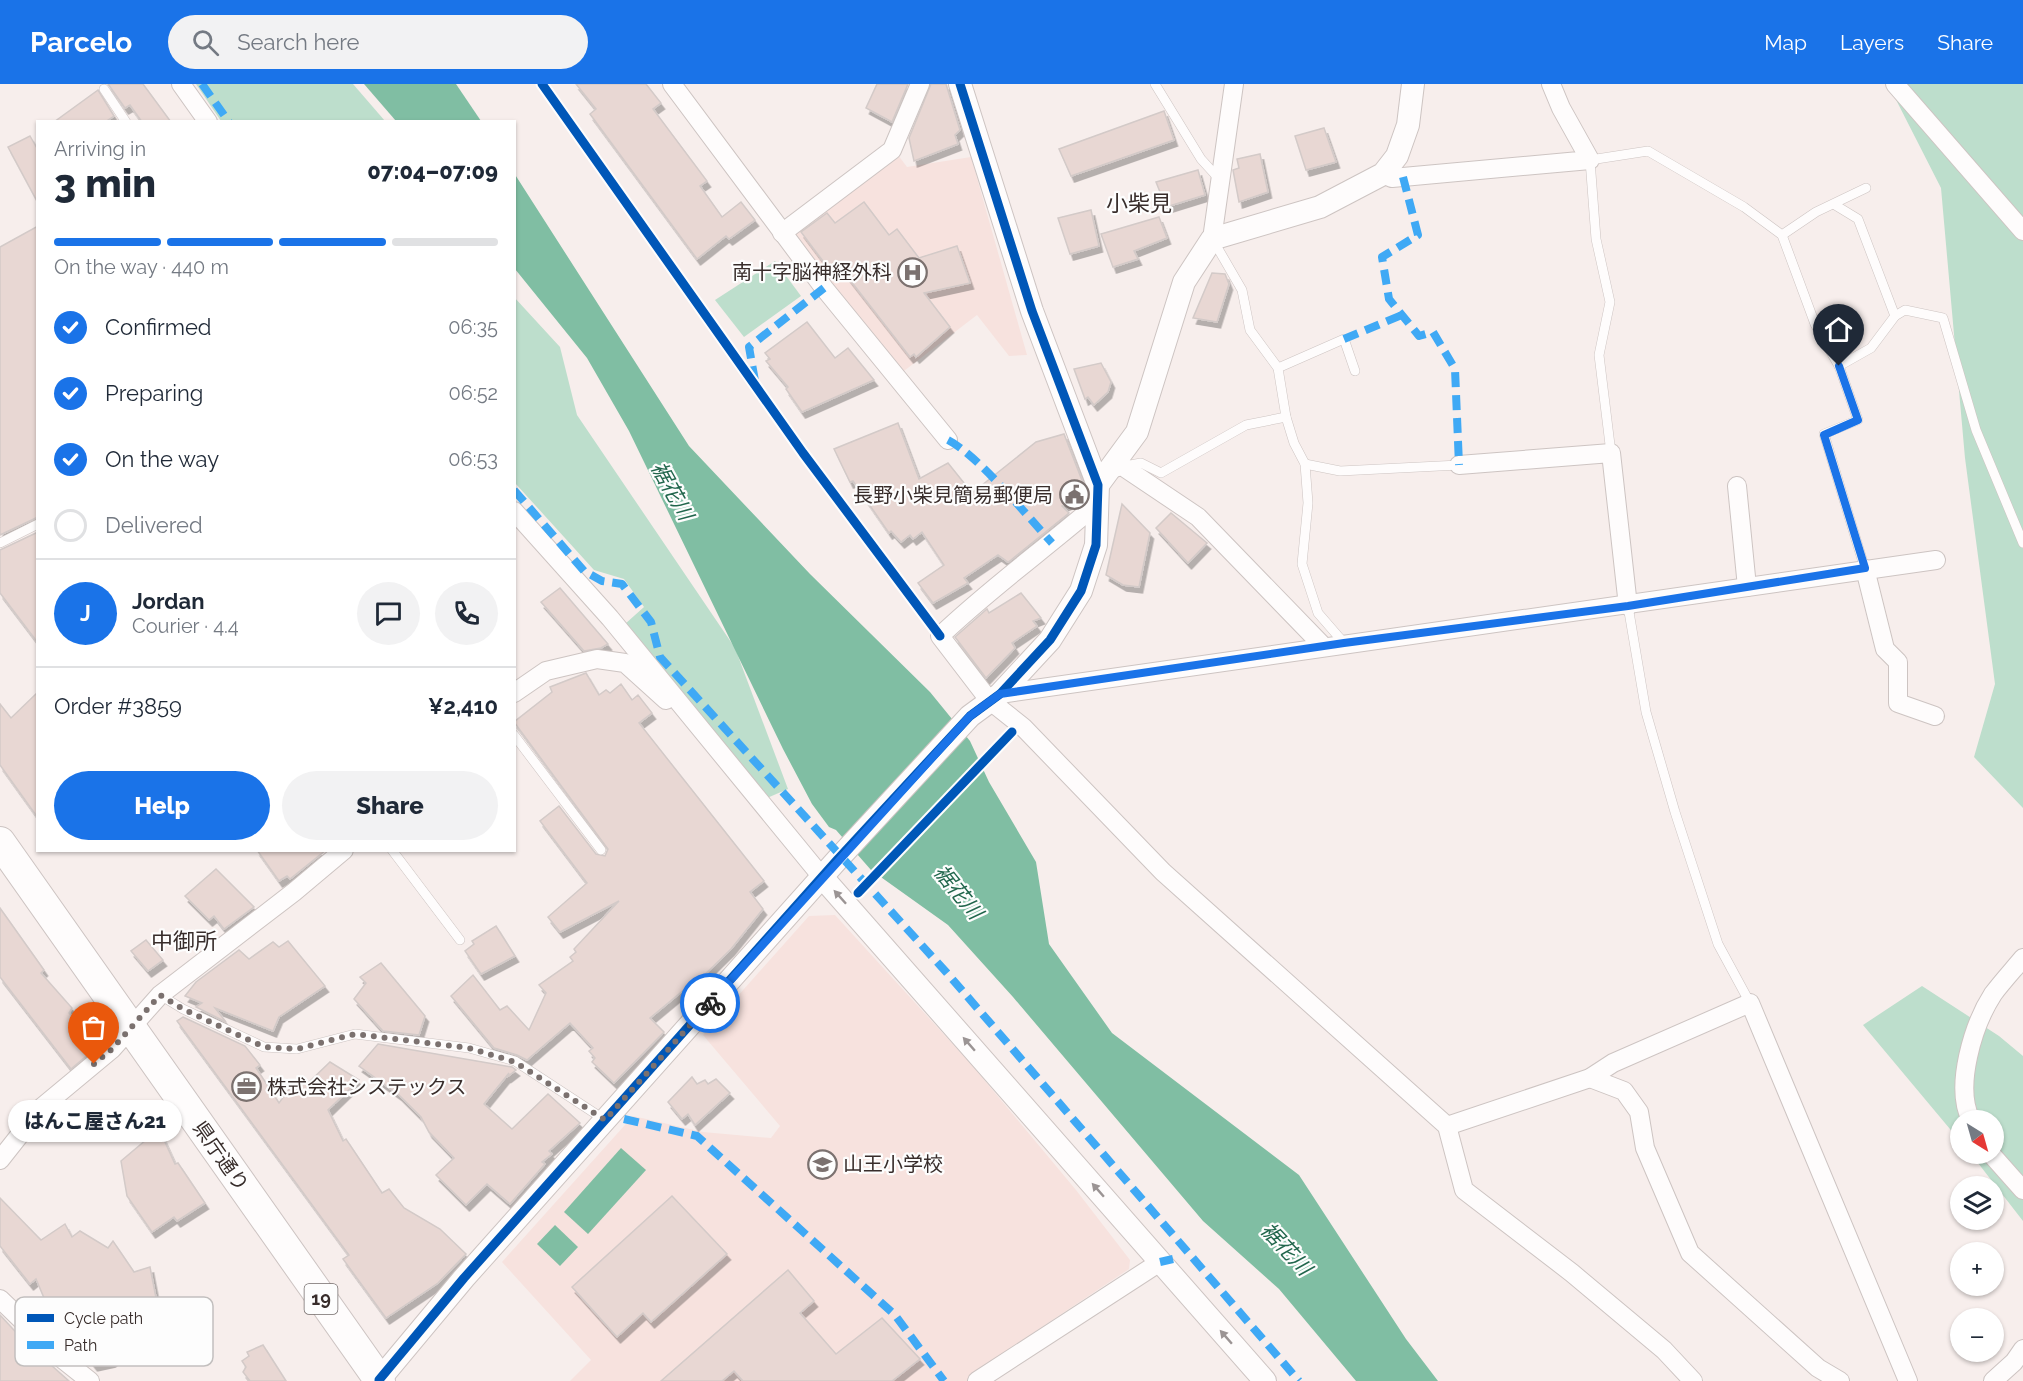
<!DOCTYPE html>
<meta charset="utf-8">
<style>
:root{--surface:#fff;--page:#f2f2f3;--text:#1f2937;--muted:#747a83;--line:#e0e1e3;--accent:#1a73e8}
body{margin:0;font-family:Raleway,"Noto Sans JP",sans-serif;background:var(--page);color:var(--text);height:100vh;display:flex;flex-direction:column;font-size:22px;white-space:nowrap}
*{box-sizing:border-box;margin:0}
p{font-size:20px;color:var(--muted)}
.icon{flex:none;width:33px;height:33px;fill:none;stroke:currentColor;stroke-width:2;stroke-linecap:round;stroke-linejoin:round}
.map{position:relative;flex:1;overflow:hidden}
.details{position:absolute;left:36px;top:36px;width:480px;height:732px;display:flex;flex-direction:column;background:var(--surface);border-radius:0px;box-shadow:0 2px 4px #0004}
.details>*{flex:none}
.needle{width:39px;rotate:143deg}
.controls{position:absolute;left:1950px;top:1026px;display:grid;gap:12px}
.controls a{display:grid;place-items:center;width:54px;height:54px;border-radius:50%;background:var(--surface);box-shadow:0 2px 4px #0004;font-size:30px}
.pin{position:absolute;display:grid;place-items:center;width:51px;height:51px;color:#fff;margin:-62px -26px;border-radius:50% 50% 50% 0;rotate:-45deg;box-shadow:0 0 6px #0007}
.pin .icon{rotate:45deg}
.courier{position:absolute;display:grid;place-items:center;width:60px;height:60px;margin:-30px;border:4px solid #1a73e8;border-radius:50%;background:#fff;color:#222;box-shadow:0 2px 8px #0007}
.bubble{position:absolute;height:42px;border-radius:21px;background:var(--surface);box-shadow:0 2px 4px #0004;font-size:20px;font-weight:800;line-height:42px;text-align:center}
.overview em{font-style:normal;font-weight:800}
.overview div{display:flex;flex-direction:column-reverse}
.overview{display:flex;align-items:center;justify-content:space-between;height:102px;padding:0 18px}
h1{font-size:39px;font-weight:800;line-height:45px}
.bar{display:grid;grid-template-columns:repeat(4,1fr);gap:9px 6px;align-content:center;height:72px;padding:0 18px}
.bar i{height:8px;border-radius:4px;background:var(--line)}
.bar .on{background:var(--accent)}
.bar p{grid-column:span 4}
.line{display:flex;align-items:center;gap:15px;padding:0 18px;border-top:2px solid var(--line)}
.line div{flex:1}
.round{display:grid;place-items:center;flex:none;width:63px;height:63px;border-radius:32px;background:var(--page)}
ol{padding:0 18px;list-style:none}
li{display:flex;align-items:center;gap:18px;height:66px}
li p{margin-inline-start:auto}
li .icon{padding:6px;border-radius:50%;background:var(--accent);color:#fff;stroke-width:4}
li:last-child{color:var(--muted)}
li i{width:33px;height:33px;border:3px solid var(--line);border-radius:50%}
.primary-button{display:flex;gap:12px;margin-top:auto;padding:12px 18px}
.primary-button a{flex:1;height:69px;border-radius:36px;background:var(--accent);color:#fff;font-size:24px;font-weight:800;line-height:69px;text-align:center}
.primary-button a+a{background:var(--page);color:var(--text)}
header{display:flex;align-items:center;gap:36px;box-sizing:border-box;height:84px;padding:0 30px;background:var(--accent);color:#fff}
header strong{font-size:28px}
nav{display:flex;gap:33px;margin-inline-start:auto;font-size:21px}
.search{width:420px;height:54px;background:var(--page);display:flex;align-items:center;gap:15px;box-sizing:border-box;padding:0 21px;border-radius:33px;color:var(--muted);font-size:22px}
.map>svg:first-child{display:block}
.built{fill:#f7e2de}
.green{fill:#bddecc}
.water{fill:#80bea3}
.building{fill:#e8d7d3;stroke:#d3cac8;stroke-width:1.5;filter:url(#shadow)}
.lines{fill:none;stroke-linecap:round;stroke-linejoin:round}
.service-casing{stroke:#cdc4c2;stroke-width:10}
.minor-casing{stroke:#cdc4c2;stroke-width:20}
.tertiary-casing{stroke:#cdc4c2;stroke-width:24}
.trunk-casing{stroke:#cdc4c2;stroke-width:32}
.service{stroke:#fefcfc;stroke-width:9}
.minor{stroke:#fefcfc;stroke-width:18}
.tertiary{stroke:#fefcfc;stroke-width:22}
.trunk{stroke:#fefcfc;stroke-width:30}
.quiet{stroke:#3fa9f5;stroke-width:8;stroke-dasharray:15 8;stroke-linecap:butt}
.cycleway-casing{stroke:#fdfdfd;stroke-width:13}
.cycleway{stroke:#0057b8;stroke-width:9}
.oneway{fill:#9b9494}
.done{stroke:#7b716f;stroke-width:6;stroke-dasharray:0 10.8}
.route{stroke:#1a73e8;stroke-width:8}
.labels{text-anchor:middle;stroke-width:4.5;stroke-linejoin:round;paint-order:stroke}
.shield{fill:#fdfdfd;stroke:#736b6a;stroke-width:1.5}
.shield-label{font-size:18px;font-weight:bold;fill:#382d2b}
.poi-label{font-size:20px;fill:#382d2b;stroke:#fdfdfd;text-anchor:end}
.street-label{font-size:20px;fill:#382d2b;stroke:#fdfdfd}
.water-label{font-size:21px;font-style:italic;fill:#21664c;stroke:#fdfdfd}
.quarter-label{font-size:22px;fill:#382d2b;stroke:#fdfdfd}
.key{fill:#fdfdfd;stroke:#c2bfbe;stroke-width:1.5}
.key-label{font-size:16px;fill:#382d2b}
</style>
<header>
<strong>Parcelo</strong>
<div class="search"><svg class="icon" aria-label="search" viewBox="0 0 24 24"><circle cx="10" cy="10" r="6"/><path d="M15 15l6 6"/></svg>Search here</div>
<nav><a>Map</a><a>Layers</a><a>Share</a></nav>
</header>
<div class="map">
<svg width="2023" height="1297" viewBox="0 0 2023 1297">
<defs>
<filter id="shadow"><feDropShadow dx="3.5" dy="6" stdDeviation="0" flood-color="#0004"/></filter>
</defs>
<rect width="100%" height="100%" fill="#f7eeec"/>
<g class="built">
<polygon points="895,67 907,83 971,73 1027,271 1009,272 977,231 900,290 791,144"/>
<polygon points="835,831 970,979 1076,1106 1130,1176 1129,1185 970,1291 970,1297 570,1297 591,1276 502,1178 633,1032 703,1048 771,1054 780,1042 703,951 809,832"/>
</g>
<g class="green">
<polygon points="196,0 353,0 385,37 221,37"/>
<polygon points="1888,0 2023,0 2023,724 1974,673 1995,600 1965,374 1941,104"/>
<polygon points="775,177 801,212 744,253 715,216"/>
<polygon points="514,213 560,263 577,331 735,564 788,705 767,714 625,540 644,523 624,495 594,486 515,399"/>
<polygon points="1922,902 1999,952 2023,972 2023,1137 1971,1070 1994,1070 1994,1036 1960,1036 1960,1057 1863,941"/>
</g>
<g class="water">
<polygon points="364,0 456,0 481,37 396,37"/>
<polygon points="514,89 689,362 810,490 930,608 970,657 989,698 1036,778 1049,860 1112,949 1299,1091 1406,1255 1438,1297 1356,1297 1279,1205 1203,1137 1013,913 948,841 871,786 836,746 829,743 812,720 783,665 629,347 587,274 515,185"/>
<polygon points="621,1064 646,1086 588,1150 564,1128"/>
<polygon points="555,1141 578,1163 560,1182 537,1160"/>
</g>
<g class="building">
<polygon points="108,0 143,0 171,38 142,38 130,21 125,24"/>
<polygon points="576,0 646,0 661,19 653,25 707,97 700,102 722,133 741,118 755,136 729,155 726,152 697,175 590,30 596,25"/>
<polygon points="877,0 908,0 892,38 866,24"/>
<polygon points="931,0 946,0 960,46 955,51 958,60 914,77 909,54"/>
<polygon points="98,6 114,32 105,38 54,38"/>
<polygon points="1164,27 1174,56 1071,92 1059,65"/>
<polygon points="1324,44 1336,78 1306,86 1295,52"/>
<polygon points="30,52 38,66 38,119 8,63"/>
<polygon points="1260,70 1268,108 1239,118 1233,86 1239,84 1237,75"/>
<polygon points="1198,86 1205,111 1166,123 1156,98"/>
<polygon points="864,118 889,151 897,145 919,174 957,162 970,199 924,209 950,243 916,273 914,270 910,273 840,183 832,189 801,148 827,129 835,139"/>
<polygon points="1091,126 1099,162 1070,170 1058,134"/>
<polygon points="1159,133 1167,154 1134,167 1138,175 1113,183 1101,150"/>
<polygon points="38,142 38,433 0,451 0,163"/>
<polygon points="1212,189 1225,190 1229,200 1217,238 1193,234"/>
<polygon points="807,238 835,274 848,264 874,296 802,328 786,305 788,303 766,277 770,275 765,269"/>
<polygon points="1101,279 1111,298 1108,308 1094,321 1088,313 1085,315 1074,285"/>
<polygon points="898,339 919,395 948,379 972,409 1036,358 1064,350 1083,399 1079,401 1080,414 1062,422 1069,429 1011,476 1008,478 998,471 964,494 968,499 933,519 918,499 944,481 922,448 913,455 910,451 901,458 891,447 889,449 853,397 850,398 834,365"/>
<polygon points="1122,420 1150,449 1139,503 1123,501 1106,491"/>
<polygon points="1171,429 1207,459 1188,479 1156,444"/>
<polygon points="38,448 38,559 0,509 0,466"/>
<polygon points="560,504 608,560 601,564 584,567 541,518"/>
<polygon points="1021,509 1041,534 1033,537 1037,542 1012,559 1015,564 986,594 955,553 987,525 989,529"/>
<polygon points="586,589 599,611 606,606 610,609 621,600 632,616 638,611 652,629 639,639 764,797 750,808 763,825 731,865 693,902 691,900 650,934 664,948 614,999 592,978 595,974 589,967 593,964 570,939 527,976 517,971 494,964 451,912 473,891 500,926 507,922 529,946 546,909 539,901 573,877 570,873 576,868 574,865 619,817 560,848 548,833 587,799 540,737 559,722 596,770 605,772 608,765 514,638 552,608 550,603"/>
<polygon points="38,608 38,734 0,681 0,620 11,634"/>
<polygon points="257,766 326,766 290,795 287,792 279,797"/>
<polygon points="216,785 254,823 224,845 214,832 209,836 185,812"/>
<polygon points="0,824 44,886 41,889 72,924 69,929 98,962 71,985 0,893"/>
<polygon points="496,842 515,872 481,890 465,867 474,860 472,857"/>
<polygon points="146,856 163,876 148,887 131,867"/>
<polygon points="288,857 325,902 279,933 273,947 215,924 226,938 196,923 202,919 185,912 196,898 239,866 249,875 273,858 279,863"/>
<polygon points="381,879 425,932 419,951 383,947 354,915 366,899 360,893"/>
<polygon points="183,933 245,962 260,981 256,984 279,1019 295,997 307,1000 330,978 359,996 328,1026 343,1057 346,1055 382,1109 389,1105 404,1124 440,1145 466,1170 438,1199 386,1234 343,1175 349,1171 177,937"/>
<polygon points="378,960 512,983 516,986 507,993 509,989 484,1020 512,1045 548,1010 580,1039 549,1067 552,1070 542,1078 545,1080 510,1120 487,1100 466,1121 436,1091 454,1074 429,1048 421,1033 399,1011 359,982"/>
<polygon points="692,993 697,1000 705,996 708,1000 716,995 730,1009 695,1041 688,1030 682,1035 668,1018"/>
<polygon points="159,1045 175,1080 178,1079 205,1119 177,1137 174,1133 152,1148 127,1112 121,1077"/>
<polygon points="672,1112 727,1170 651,1238 643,1229 617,1253 572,1203"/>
<polygon points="0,1114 41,1156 65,1140 72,1153 80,1147 108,1164 113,1157 134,1188 150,1183 163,1250 119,1262 119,1271 112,1277 94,1281 47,1221 36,1195 30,1200 0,1162"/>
<polygon points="788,1186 814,1217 800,1229 836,1270 882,1234 920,1275 892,1297 743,1297 734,1287 722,1297 661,1297"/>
<polygon points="0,1231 24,1257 69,1297 0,1297"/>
<polygon points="263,1261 286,1297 250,1297 243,1288 246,1283 242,1277 249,1272 247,1268"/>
</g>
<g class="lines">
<defs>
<g id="service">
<polyline points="1155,0 1201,75 1221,97"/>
<polyline points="104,5 126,38"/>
<polyline points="1835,121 1858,135 1895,232"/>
<polyline points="1782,151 1816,128 1866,104"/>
<polyline points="1213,156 1242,206 1250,246 1278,284 1286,333 1294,359 1305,380 1308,419 1302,480 1318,529 1344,559"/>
<polyline points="1839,282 1871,264 1895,232 1905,226 1943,234 1976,346 2023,459"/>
<polyline points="1278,284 1344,255 1355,287"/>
<polyline points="1611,369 1599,271 1610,218 1596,155 1590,76 1648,67 1744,123 1782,151 1815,240 1839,282 1858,336 1824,350 1865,485"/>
<polyline points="1305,380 1340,387 1459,381"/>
<polyline points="1125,382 1141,379 1161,389 1246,341 1286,333"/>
<polyline points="0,459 38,440"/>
<polyline points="1628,522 1646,628 1675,728 1718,860 1750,919"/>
<polyline points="514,651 601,766"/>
<polyline points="392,766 460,856"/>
<polyline points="160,911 183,925 264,963 297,965 355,950 469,964 515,977 605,1036"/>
</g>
<g id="minor">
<polyline points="181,0 208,38"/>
<polyline points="672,0 824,204 948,356"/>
<polyline points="1895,0 2023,147"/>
<polyline points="1383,90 1392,94 1590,76 1561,24 1551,0"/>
<polyline points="782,149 892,66 920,0"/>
<polyline points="1212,155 1234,0"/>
<polyline points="1459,381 1611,369 1628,522"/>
<polyline points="1110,385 1122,382 1198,433 1324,563"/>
<polyline points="1737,402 1747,503"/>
<path d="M1097,420C1045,465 989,505 940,552L989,616L1023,643L1163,788L1447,1042L1464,1106L1572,1189L1664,1266L1693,1297"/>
<polyline points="514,427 610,534 822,793"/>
<polyline points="1865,485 1885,565 1898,578 1898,619 1935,632"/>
<polyline points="514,609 546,587 597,575 625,579 666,616"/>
<polyline points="1000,610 1936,476"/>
<polyline points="1590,994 1624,1007 1639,1028 1645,1064 1690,1169 1818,1284 1840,1297"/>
<path d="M1971,1036C1954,1003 1973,941 1993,910C2002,898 2013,886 2023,874"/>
<polyline points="1447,1042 1590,994 1613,979 1750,919 1908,1297"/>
<polyline points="1991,1070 2023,1106"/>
<polyline points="0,1076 41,1024 112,965 160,911 294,808 344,766"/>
<polyline points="0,1215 61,1274 90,1297"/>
<polyline points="977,1297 1160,1178"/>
<polyline points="1993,1297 2014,1278 2023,1265"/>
</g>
<g id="tertiary">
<polyline points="1098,401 1137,348 1184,198 1212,155 1320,123 1383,90 1397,72 1408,41 1413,0"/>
<polyline points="822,793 1265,1297"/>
<polyline points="379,1296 464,1194 837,776 970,632 1000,610 1050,556 1081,507 1096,461 1098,401 1032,227 960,0"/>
</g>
<polyline id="trunk" points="0,758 380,1297"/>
</defs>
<use href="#service" class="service-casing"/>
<use href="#minor" class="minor-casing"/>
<use href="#tertiary" class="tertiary-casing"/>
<use href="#trunk" class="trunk-casing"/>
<use href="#service" class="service"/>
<use href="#minor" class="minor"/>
<use href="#tertiary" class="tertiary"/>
<use href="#trunk" class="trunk"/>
<g class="quiet">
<polyline points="202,0 229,38"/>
<polyline points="1403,93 1418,151 1382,173 1389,215 1419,252 1433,248 1455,285 1459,381"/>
<polyline points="1344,255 1402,231"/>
<polyline points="755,297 749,263 824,204"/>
<path d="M948,356C979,372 1027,432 1052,459"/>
<polyline points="514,406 584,487 602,497 622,500 651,538 660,573 947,889 1299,1297"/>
<polyline points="624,1035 697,1052 895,1231 944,1297"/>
<polyline points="1160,1178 1173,1175"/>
</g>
<defs>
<g id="cycleway">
<polyline points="542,0 803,369 940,552"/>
<polyline points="858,809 1012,648"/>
<polyline points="379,1296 464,1194 837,776 970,632 1000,610 1050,556 1081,507 1096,461 1098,401 1032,227 960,0"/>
</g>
</defs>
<use href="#cycleway" class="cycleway-casing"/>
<use href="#cycleway" class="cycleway"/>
</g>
<defs><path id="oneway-solid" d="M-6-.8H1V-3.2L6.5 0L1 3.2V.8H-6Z" transform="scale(1.5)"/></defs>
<g class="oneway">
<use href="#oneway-solid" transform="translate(840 813) rotate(-132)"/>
<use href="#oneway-solid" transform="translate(969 960) rotate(-131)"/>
<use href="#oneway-solid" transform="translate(1098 1106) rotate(-131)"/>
<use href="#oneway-solid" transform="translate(1226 1253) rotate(-131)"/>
</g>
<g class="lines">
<polyline class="done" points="94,980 112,965 160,911 183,925 264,963 297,965 355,950 469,964 515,978 605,1036 710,919"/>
<polyline class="route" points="710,919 970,632 1000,610 1344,559 1628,522 1865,484 1824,351 1858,336 1839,282"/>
</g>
<defs>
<symbol id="hospital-ring" viewBox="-11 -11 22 22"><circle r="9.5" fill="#fdfdfd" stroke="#7b716f" stroke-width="1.5"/><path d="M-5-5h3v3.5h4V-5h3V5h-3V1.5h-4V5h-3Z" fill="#7b716f"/></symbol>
<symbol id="civic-ring" viewBox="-11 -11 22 22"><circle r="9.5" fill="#fdfdfd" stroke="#7b716f" stroke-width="1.5"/><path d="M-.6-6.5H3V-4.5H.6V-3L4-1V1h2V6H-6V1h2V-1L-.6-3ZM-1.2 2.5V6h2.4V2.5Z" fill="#7b716f"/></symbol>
<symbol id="office-ring" viewBox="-11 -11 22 22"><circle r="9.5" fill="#fdfdfd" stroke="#7b716f" stroke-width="1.5"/><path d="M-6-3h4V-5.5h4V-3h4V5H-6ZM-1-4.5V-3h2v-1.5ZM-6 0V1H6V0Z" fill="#7b716f"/></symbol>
<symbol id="school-ring" viewBox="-11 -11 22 22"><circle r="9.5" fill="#fdfdfd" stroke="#7b716f" stroke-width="1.5"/><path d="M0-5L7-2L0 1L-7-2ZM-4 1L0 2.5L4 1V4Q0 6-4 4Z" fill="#7b716f"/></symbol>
</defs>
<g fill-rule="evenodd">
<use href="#hospital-ring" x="896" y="172" width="33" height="33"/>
<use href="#civic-ring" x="1058" y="394" width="33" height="33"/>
<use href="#office-ring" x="230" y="986" width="33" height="33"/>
<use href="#school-ring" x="806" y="1064" width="33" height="33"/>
</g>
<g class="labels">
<rect class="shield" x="304.5" y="1200" width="33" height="30" rx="4.5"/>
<g class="shield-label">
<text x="321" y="1221">19</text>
</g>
<g class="poi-label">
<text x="892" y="195">南十字脳神経外科</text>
<text x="1053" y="418">長野小柴見簡易郵便局</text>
<text x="267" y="1010" text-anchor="start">株式会社システックス</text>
<text x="843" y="1087" text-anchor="start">山王小学校</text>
</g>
<g class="street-label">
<text transform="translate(221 1072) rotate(55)" y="7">県庁通り</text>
</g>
<g class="water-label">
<text transform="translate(672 407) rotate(61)" y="7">裾花川</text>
<text transform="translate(958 808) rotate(51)" y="7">裾花川</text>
<text transform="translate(1286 1165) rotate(47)" y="7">裾花川</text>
</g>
<g class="quarter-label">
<text x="1139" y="127">小柴見</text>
<text x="184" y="865">中御所</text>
</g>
</g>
<rect x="15" y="1213" width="198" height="69" rx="9" class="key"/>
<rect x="27" y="1230" width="27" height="8" fill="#0057b8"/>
<rect x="27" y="1257" width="27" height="8" fill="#3fa9f5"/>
<g class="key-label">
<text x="64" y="1240">Cycle path</text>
<text x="64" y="1267">Path</text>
</g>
</svg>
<div class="controls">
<a><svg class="needle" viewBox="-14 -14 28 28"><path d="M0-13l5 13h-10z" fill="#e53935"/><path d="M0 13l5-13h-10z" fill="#747a83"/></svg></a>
<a><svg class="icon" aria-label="layers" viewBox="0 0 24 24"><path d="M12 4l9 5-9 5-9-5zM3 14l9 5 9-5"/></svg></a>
<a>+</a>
<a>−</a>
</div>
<div class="pin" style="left:94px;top:980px;background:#ea580c"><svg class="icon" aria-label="bag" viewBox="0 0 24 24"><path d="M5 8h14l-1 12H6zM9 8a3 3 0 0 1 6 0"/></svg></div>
<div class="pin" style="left:1839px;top:282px;background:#1f2937"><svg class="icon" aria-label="home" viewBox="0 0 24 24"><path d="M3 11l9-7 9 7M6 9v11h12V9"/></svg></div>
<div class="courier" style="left:710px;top:919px"><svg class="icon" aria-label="bike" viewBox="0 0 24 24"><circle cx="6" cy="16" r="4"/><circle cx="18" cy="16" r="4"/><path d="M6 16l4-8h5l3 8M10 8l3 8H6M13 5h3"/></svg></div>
<div class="bubble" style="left:8px;top:1016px;width:174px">はんこ屋さん21</div>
<section class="details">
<div class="overview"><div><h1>3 min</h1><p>Arriving in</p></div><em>07:04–07:09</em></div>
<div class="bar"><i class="on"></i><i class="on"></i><i class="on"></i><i></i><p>On the way · 440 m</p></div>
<ol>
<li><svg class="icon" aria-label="check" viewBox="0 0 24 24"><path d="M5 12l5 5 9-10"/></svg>Confirmed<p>06:35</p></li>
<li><svg class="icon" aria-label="check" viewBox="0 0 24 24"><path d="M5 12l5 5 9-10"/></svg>Preparing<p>06:52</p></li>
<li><svg class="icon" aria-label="check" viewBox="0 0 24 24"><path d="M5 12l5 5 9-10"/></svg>On the way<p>06:53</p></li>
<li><i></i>Delivered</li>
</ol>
<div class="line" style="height:108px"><b class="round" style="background:var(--accent);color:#fff">J</b><div><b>Jordan</b><p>Courier · 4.4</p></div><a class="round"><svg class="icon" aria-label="chat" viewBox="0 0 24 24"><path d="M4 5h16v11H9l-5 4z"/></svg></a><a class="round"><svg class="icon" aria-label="phone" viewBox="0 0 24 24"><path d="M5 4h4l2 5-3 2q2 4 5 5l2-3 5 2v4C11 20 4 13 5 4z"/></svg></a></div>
<div class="line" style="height:78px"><div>Order #3859</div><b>¥2,410</b></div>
<div class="primary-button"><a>Help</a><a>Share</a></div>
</section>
</div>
